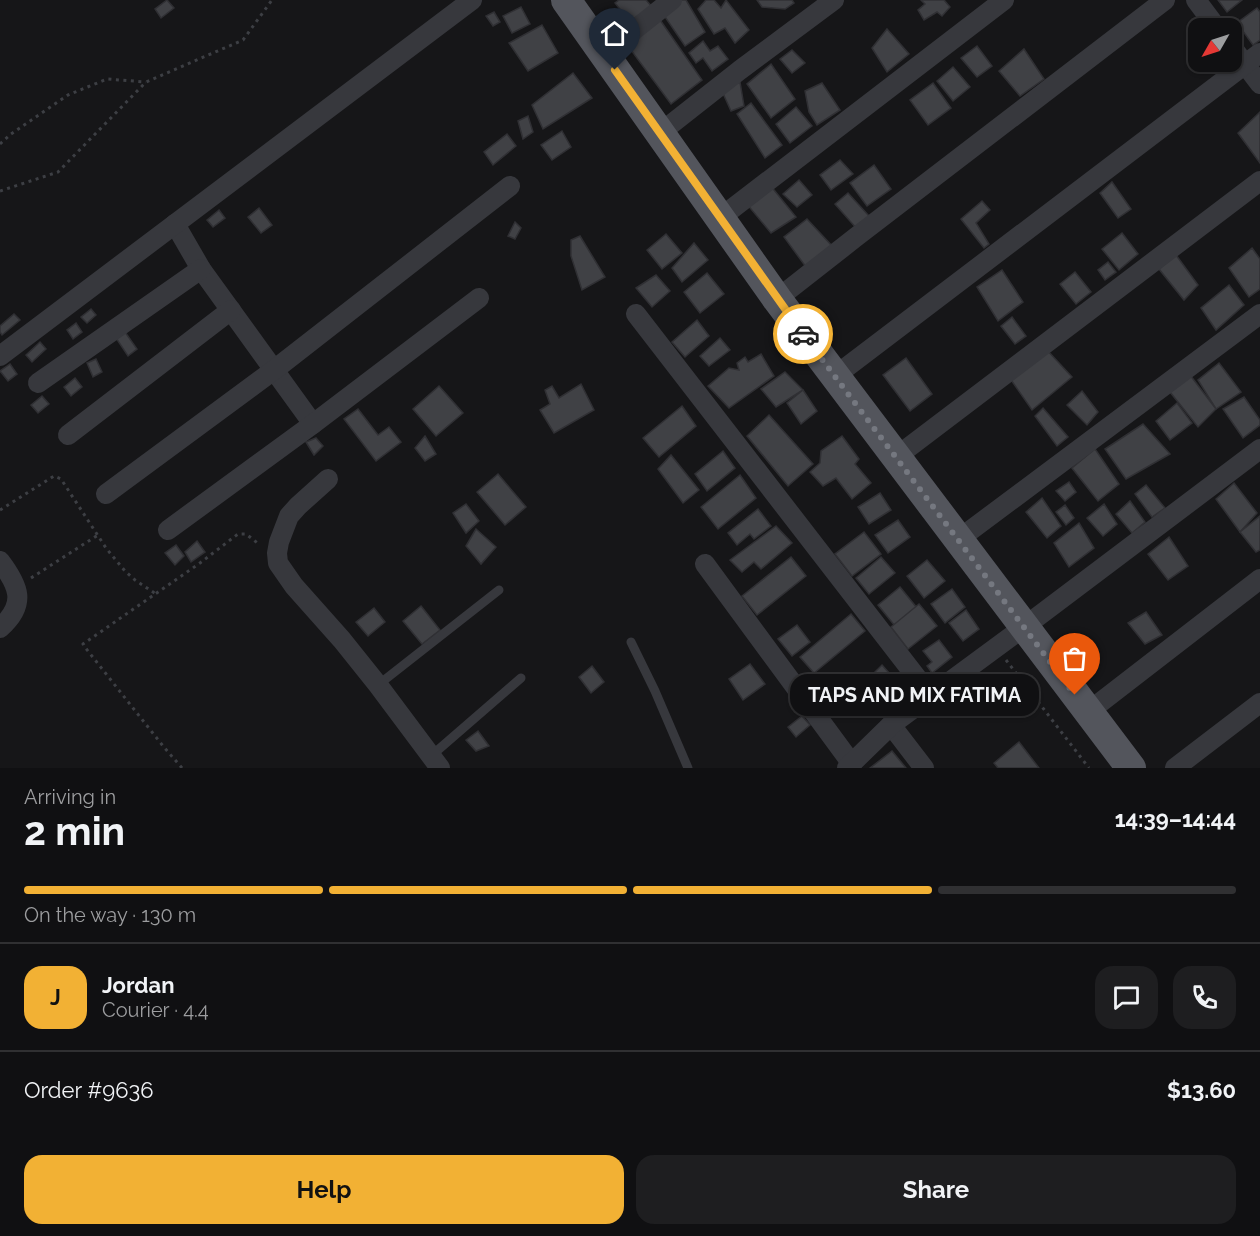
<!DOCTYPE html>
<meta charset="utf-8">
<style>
:root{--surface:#101012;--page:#1e1e20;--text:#f1f3f6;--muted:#9c9d9f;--line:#303032;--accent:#f2b134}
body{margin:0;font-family:Raleway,sans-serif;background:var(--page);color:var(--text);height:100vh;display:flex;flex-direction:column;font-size:22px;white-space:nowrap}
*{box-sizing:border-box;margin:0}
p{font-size:20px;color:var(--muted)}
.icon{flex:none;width:33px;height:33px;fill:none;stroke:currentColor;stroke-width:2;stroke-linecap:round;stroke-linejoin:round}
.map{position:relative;height:768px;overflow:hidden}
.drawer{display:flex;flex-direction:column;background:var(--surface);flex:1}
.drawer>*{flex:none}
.needle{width:39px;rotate:231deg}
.controls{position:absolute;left:1188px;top:18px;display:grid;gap:12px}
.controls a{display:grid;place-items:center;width:54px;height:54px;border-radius:12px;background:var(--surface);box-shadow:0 2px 4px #0004,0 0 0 2px var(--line);font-size:30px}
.pin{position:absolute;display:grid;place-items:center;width:51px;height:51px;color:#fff;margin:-62px -26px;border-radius:50% 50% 50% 0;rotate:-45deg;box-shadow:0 0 6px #0007}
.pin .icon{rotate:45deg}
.courier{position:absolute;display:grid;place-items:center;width:60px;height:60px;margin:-30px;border:4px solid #f2b134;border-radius:50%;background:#fff;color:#222;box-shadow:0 2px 8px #0007}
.bubble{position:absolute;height:42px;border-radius:18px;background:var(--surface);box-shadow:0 2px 4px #0004,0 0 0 2px var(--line);font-size:20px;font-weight:700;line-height:42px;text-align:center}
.headline em{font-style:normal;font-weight:700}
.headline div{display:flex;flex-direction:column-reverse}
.headline{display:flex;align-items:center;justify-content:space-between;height:102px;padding:0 24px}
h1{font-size:39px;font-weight:700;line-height:45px}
.bar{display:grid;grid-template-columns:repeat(4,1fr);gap:9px 6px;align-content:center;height:72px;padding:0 24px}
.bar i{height:8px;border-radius:4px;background:var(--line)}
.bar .current{background:var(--accent)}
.bar p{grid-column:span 4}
.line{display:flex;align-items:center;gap:15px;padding:0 24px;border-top:2px solid var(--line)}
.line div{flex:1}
.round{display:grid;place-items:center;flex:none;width:63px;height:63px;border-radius:18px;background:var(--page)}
.cta{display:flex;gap:12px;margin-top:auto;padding:12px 24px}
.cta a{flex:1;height:69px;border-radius:18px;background:var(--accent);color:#111;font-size:24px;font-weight:700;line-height:69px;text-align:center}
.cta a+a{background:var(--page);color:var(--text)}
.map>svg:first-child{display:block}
.building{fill:#404145;stroke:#303034;stroke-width:1.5}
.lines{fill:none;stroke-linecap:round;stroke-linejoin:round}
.path{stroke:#3d3f44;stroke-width:3;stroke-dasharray:3 4.5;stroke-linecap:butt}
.lane{stroke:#37383d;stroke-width:9}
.street{stroke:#37383d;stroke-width:20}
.primary{stroke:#53555c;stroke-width:30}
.done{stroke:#757880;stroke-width:6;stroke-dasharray:0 10.8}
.route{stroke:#f2b134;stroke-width:8}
</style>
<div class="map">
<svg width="1260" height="768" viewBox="0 0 1260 768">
<rect width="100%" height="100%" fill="#161618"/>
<g class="building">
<polygon points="167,0 174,8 161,18 155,9"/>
<polygon points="619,0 646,0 654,9 629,21 615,3"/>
<polygon points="681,0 686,0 705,32 685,46 663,14"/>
<polygon points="706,0 714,0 721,8 726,0 749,30 735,43 725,28 714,34 698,9"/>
<polygon points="757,0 792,0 794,3 785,9 762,7"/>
<polygon points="921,0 944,0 950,7 942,16 937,12 924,20 918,10 925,4"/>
<polygon points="1218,0 1242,0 1227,12"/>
<polygon points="521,7 530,24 512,33 503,16"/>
<polygon points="1257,8 1260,12 1260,40 1253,45 1237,23"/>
<polygon points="494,12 500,22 493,26 486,16"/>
<polygon points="658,17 702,80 671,104 625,42"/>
<polygon points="542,25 558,53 528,71 509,43"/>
<polygon points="887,29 909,54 887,72 872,48"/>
<polygon points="703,41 710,51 718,46 728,59 712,71 703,58 696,63 689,53"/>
<polygon points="977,46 992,66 977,77 961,58"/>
<polygon points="1024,49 1044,79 1020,96 999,71"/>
<polygon points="792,50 805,63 792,73 780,59"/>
<polygon points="771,64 795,99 771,118 747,84"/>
<polygon points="953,67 970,87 953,101 937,81"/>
<polygon points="573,73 592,98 543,129 532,105"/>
<polygon points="740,82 744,106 731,111 721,89"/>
<polygon points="822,83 840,110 817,125 809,112 805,91"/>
<polygon points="933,83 951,108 928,125 910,100"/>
<polygon points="751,103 782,145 765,158 737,114"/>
<polygon points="796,107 812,126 790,143 776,124"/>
<polygon points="1260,112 1260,163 1238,133"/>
<polygon points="528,116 533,132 523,139 518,121"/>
<polygon points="562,131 571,147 552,160 541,145"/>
<polygon points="507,134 516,146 493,165 484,152"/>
<polygon points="840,160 853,174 831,190 820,175"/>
<polygon points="874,165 891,189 867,206 850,183"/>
<polygon points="799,180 812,195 797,207 783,194"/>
<polygon points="1112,182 1131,209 1118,218 1100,193"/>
<polygon points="770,185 796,217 771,233 746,203"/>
<polygon points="848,193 869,216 857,229 835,204"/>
<polygon points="982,201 990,210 976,223 989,244 984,248 961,219"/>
<polygon points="259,208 272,225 261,233 248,217"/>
<polygon points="219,210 225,218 213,227 207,220"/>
<polygon points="807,219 833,247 806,267 784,237"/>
<polygon points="515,222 521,228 515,239 508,236"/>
<polygon points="1122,233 1138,254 1119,270 1102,249"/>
<polygon points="666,234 682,253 662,269 647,250"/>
<polygon points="580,236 605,277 582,290 571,256 571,240"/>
<polygon points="694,243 708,260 682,282 672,268"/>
<polygon points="1252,248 1260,259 1260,289 1249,297 1229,268"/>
<polygon points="1176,255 1198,285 1184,300 1159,269"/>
<polygon points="1108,262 1116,272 1105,280 1098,270"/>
<polygon points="1002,270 1023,302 998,321 977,287"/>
<polygon points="1075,272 1091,292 1076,304 1060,284"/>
<polygon points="707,273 724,294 700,313 684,292"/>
<polygon points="656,275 670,291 652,307 636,288"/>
<polygon points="1229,285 1244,305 1216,330 1201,308"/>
<polygon points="91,309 96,315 87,323 81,317"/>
<polygon points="14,314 20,320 2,335 0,332 0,326"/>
<polygon points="1012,317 1026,336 1015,344 1001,326"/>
<polygon points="697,320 709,336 685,357 672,342"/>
<polygon points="76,323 82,332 73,339 67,330"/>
<polygon points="125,332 137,349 128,356 116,338"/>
<polygon points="720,338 730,350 709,366 700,356"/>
<polygon points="40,342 46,349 32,362 26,355"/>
<polygon points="1046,349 1072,377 1032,410 1009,377"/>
<polygon points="761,354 774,376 729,408 708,386 729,368 739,370 737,363 745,357 748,362"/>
<polygon points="906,358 932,394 910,411 883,375"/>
<polygon points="96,359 102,372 93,377 87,363"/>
<polygon points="1219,363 1241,392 1216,409 1198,380"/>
<polygon points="10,364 17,374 8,381 0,371"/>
<polygon points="785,372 803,390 776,407 761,389"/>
<polygon points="1190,375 1216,409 1198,427 1170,392"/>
<polygon points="75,378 82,387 71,396 64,387"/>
<polygon points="581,384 594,410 554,433 540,410 550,404 545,390 552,386 559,398"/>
<polygon points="439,386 463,413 436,436 413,409"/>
<polygon points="803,390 817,411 801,424 787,403"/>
<polygon points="1082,391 1098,412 1087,425 1067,405"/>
<polygon points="42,396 49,404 38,413 31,405"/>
<polygon points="1244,397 1260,420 1260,425 1243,438 1223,409"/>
<polygon points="1177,403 1192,423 1170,440 1156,421"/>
<polygon points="682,406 696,426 659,457 643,438"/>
<polygon points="1043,408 1068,437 1057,446 1035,416"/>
<polygon points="358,409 378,435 389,427 401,442 376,461 344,419"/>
<polygon points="769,415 813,464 788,486 747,436"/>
<polygon points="1143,424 1170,454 1126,479 1105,449"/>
<polygon points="425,436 436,454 425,461 415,448"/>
<polygon points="842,436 859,459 855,464 871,483 852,499 836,478 823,486 810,472 820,463 821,451"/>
<polygon points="316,438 323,446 314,455 306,442"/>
<polygon points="1095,449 1119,484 1098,501 1072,468"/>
<polygon points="723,451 735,468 707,491 695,474"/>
<polygon points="671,455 699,490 683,503 658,469"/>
<polygon points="498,474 526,507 505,525 477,492"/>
<polygon points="740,475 756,498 718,529 701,507"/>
<polygon points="1069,482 1076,492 1065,501 1056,491"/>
<polygon points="1234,483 1257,513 1240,532 1216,499"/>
<polygon points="1146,485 1165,508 1152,517 1135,494"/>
<polygon points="880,493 891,510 869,524 858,507"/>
<polygon points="1042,498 1061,526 1047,538 1026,512"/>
<polygon points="1130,501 1145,522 1132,533 1116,514"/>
<polygon points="466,504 479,521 466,533 453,513"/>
<polygon points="1104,504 1117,524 1103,536 1087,518"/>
<polygon points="1065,505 1074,518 1066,525 1056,512"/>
<polygon points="758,509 771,526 754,539 750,534 737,545 728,533"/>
<polygon points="1260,516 1260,550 1256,552 1240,532"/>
<polygon points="898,520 910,537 888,553 875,535"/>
<polygon points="1079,523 1094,548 1069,567 1054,543"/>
<polygon points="776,526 792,543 761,569 754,562 742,572 730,560"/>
<polygon points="476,529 496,547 481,564 466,546"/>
<polygon points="864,532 881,554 852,576 835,554"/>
<polygon points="1169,537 1188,566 1168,580 1148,554"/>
<polygon points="197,541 205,552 191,562 185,552"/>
<polygon points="176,545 184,556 175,565 165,553"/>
<polygon points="791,557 806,576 757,615 742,596"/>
<polygon points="881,557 895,573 869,594 856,578"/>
<polygon points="927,560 945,581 924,598 907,576"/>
<polygon points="900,587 917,608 895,626 878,605"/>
<polygon points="952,589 965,607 945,623 931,604"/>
<polygon points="919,604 937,626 908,649 891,627"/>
<polygon points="421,606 440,630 422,644 403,621"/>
<polygon points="374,608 385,622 368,636 356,622"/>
<polygon points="966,610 979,629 963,641 949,623"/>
<polygon points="1146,612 1162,635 1145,644 1128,623"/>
<polygon points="851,614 865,631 814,673 800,657"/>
<polygon points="797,625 810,642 792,656 778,639"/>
<polygon points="939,640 952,657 932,673 927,666 932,662 923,651"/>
<polygon points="750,664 765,684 743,700 729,679"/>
<polygon points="882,665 904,690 880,711 866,695 881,683 873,674"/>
<polygon points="592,666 604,682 591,693 579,677"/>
<polygon points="802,716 810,725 796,737 788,727"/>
<polygon points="478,731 489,746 476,751 466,740"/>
<polygon points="1019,742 1039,768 998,768 994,763"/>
<polygon points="892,751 906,768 870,768"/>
</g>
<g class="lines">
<g class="path">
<polyline points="0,144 11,134 68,95 107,79 146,82"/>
<polyline points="0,191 58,172 146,82 243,40 272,0"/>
<polyline points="0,510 54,476 61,479 106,548 115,559 125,571 135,580 156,594"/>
<polyline points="31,578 98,535"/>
<polyline points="1006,660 1089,768"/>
<polyline points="182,768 163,746 84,646 83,644 200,563 238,534 246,534 260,545"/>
</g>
<g class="lane">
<polyline points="631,642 655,691 688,768"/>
<polyline points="378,685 499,590"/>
<polyline points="431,756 521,678"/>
</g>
<g class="street">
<polyline points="1196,0 1217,28"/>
<polyline points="1232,47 1260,84"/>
<polyline points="604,54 672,0"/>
<polyline points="660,133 740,70 834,0"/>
<polyline points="720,218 1004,0"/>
<polyline points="175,224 201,269 313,424"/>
<polyline points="777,299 856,237 1165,0"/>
<polyline points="636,314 931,696"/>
<polyline points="0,356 472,0"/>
<polyline points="835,376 1260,53"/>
<polyline points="38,383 201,269"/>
<polyline points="68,435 231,310"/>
<polyline points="896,457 1260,181"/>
<polyline points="328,479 298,506 289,516 279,542 277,553 278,563 294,586 342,640 378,685 440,768"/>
<polyline points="106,494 274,370 510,186"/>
<polyline points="168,530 313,424 479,298"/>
<polyline points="959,539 1260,314"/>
<path d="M0,561C19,586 27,604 0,628"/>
<polyline points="705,564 852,764"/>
<polyline points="1088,712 1260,579"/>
<polyline points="891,725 924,768"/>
<polyline points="847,768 891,725 1024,627 1260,449"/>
<polyline points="1175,768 1260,703"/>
</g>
<polyline class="primary" points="566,0 777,299 1131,768"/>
</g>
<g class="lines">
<polyline class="done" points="803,334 1075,695"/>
<polyline class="route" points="615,70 803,334"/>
</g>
</svg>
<div class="controls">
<a><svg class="needle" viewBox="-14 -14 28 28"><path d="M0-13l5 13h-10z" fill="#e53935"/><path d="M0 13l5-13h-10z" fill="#9c9d9f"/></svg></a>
</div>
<div class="pin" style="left:1075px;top:695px;background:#ea580c"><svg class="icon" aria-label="bag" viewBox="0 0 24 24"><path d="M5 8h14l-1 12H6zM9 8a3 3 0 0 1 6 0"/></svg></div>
<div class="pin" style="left:615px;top:70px;background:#1f2937"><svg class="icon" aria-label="home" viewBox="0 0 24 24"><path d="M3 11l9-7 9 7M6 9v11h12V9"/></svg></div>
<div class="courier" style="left:803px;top:334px"><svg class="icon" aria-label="car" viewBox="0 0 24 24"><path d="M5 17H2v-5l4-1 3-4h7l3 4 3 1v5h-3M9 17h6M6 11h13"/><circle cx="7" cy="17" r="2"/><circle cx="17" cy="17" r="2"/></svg></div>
<div class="bubble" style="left:790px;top:674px;width:249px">TAPS AND MIX FATIMA</div>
</div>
<section class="drawer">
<div class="headline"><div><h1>2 min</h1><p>Arriving in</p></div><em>14:39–14:44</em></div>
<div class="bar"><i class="current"></i><i class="current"></i><i class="current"></i><i></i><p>On the way · 130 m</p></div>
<div class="line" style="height:108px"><b class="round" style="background:var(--accent);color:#111">J</b><div><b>Jordan</b><p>Courier · 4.4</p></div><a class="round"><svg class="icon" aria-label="chat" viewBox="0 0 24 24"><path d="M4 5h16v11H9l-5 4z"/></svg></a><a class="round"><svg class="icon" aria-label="phone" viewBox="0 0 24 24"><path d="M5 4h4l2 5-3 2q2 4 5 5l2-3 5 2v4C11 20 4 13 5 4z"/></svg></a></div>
<div class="line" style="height:78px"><div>Order #9636</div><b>$13.60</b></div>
<div class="cta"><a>Help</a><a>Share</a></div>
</section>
